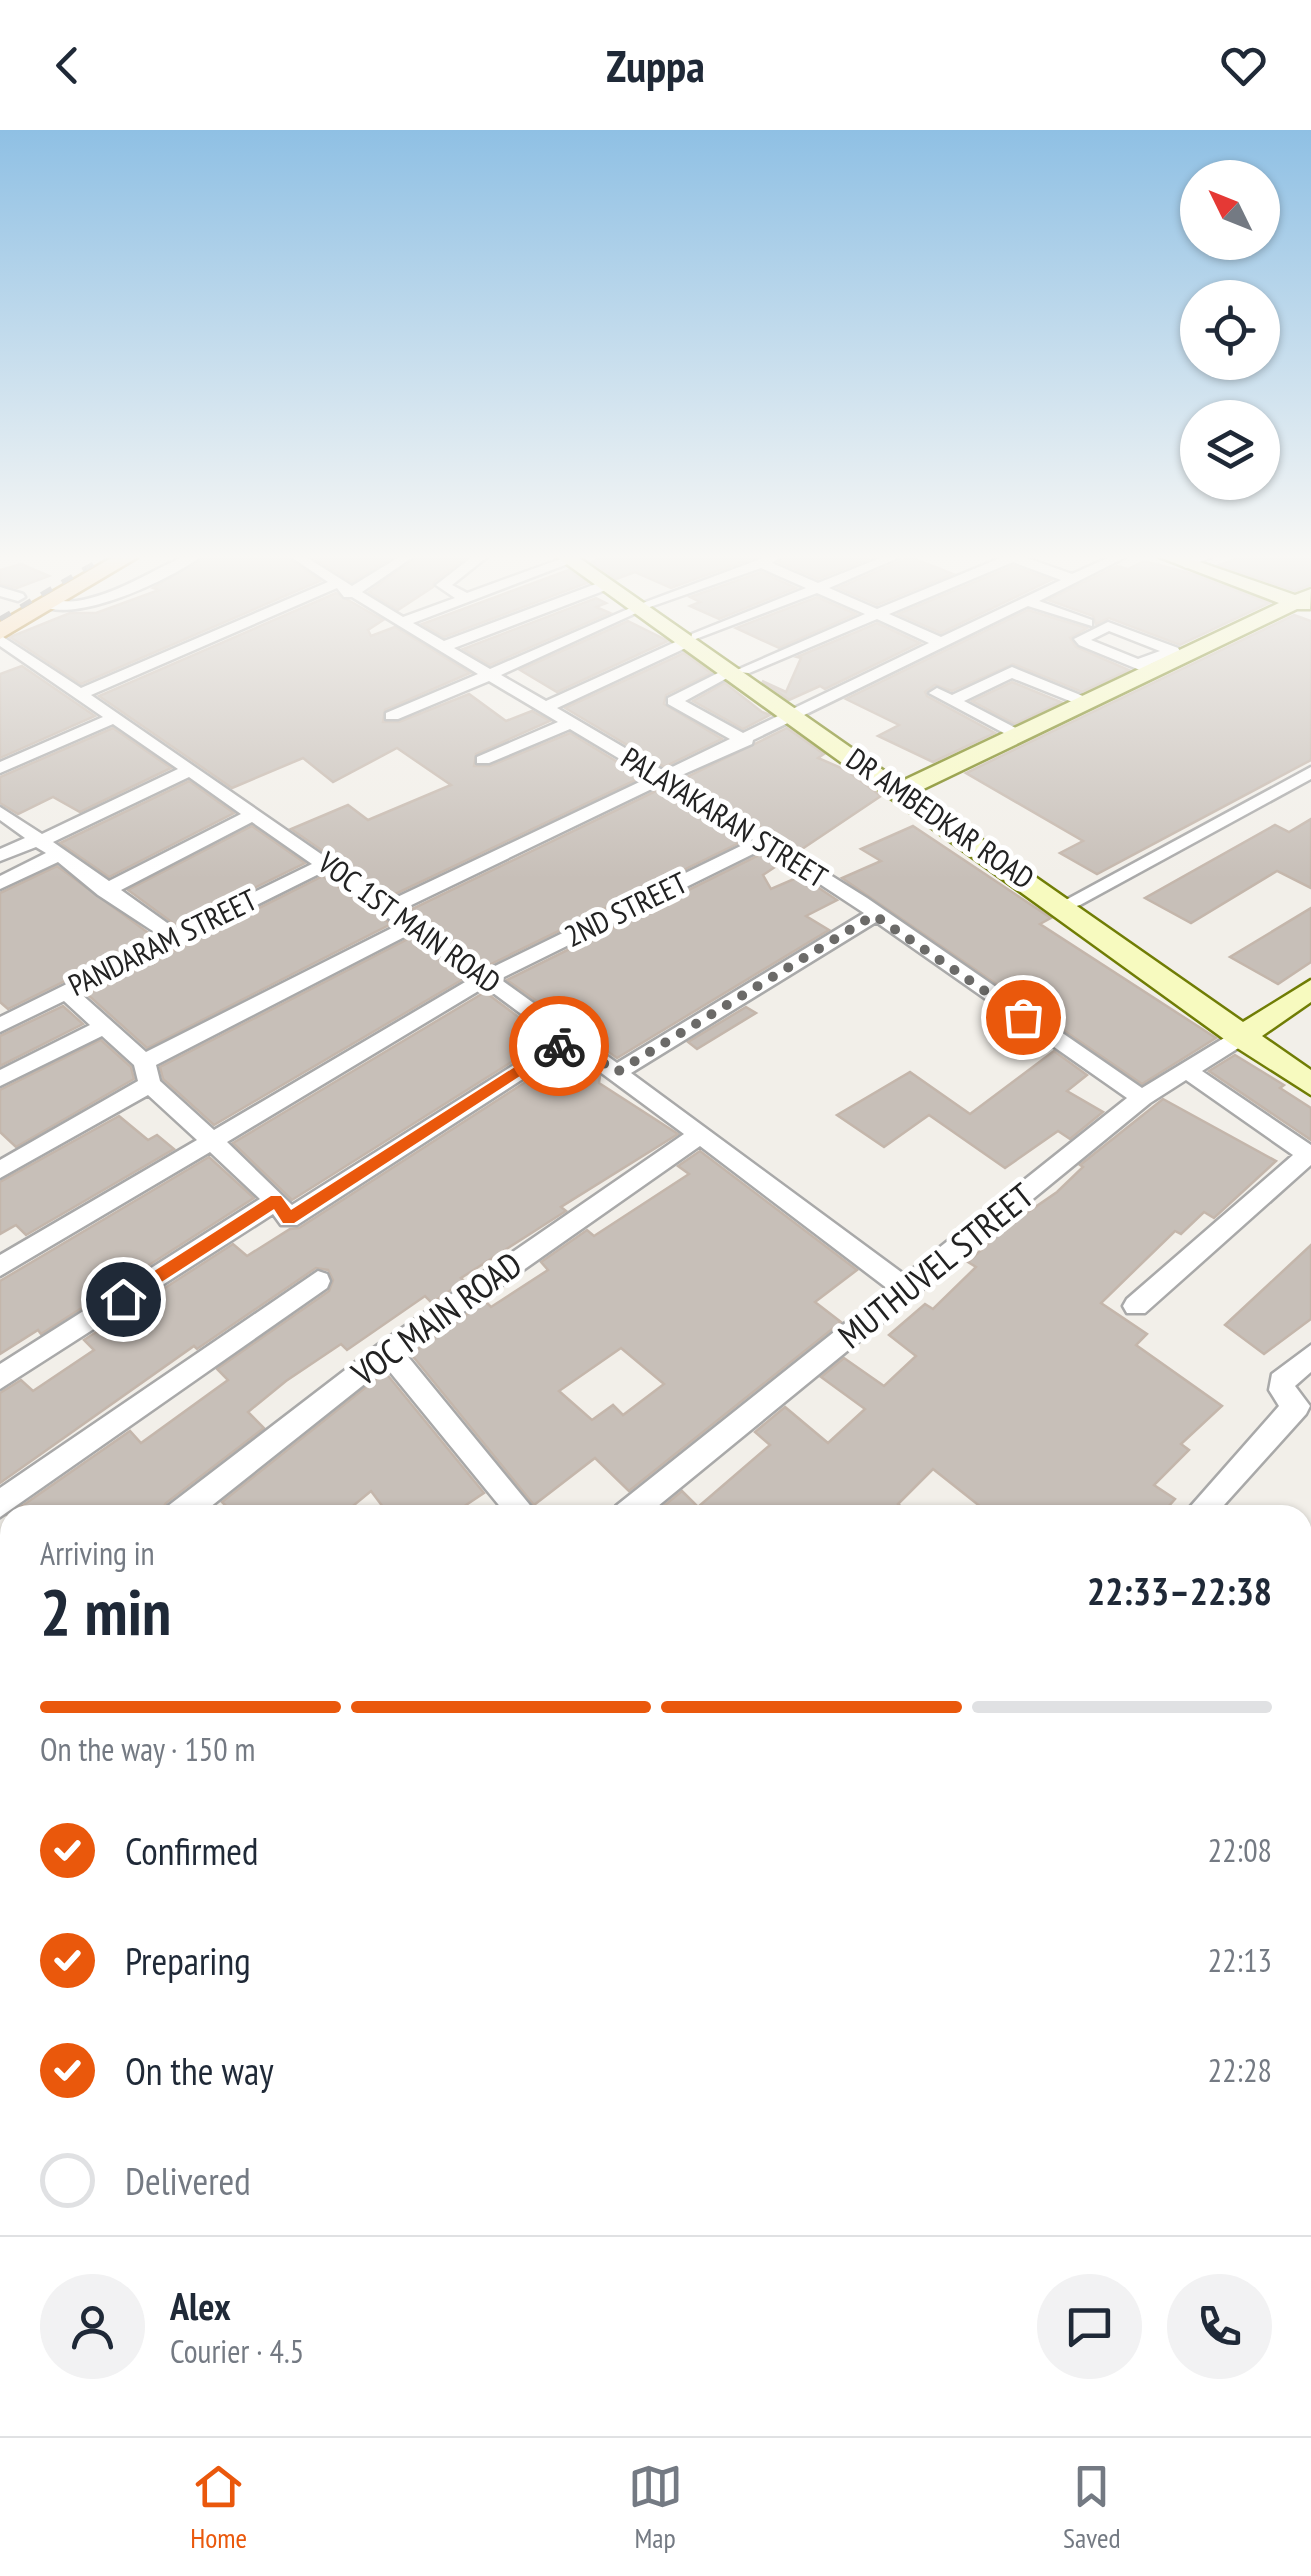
<!DOCTYPE html>
<meta charset="utf-8">
<style>
:root{--surface:#fff;--page:#f2f2f3;--text:#1f2937;--muted:#747a83;--line:#e0e1e3;--accent:#ea580c}
body{margin:0;font-family:"PT Sans Narrow",sans-serif;background:var(--page);color:var(--text);height:100vh;display:flex;flex-direction:column;font-size:38px;white-space:nowrap}
*{box-sizing:border-box;margin:0}
p{font-size:32px;color:var(--muted)}
.icon{flex:none;width:55px;height:55px;fill:none;stroke:currentColor;stroke-width:2;stroke-linecap:round;stroke-linejoin:round}
.map{position:relative;flex:1;overflow:hidden}
.details{position:absolute;left:0px;top:1375px;width:1312px;height:932px;display:flex;flex-direction:column;background:var(--surface);border-radius:30px 30px 0 0;box-shadow:0 2px 8px #0004}
.details>*{flex:none}
.needle{width:65px;rotate:313deg}
.buttons{position:absolute;left:1180px;top:30px;display:grid;gap:20px}
.buttons a{display:grid;place-items:center;width:100px;height:100px;border-radius:50%;background:var(--surface);box-shadow:0 2px 8px #0004;font-size:50px}
.pin{position:absolute;display:grid;place-items:center;width:85px;height:85px;color:#fff;margin:-42px;border:5px solid #fff;border-radius:50%;box-shadow:0 2px 10px #0007}
.courier{position:absolute;display:grid;place-items:center;width:100px;height:100px;margin:-50px;border:8px solid #ea580c;border-radius:50%;background:#fff;color:#222;box-shadow:0 2px 12px #0007}
.head em{font-style:normal;font-weight:700}
.head div{display:flex;flex-direction:column-reverse}
.head{display:flex;align-items:center;justify-content:space-between;height:170px;padding:0 40px}
h1{font-size:65px;font-weight:700;line-height:75px}
.bar{display:grid;grid-template-columns:repeat(4,1fr);gap:15px 10px;align-content:center;height:120px;padding:0 40px}
.bar i{height:12px;border-radius:8px;background:var(--line)}
.bar .selected{background:var(--accent)}
.bar p{grid-column:span 4}
.line{display:flex;align-items:center;gap:25px;padding:0 40px;border-top:2px solid var(--line)}
.line div{flex:1}
.round{display:grid;place-items:center;flex:none;width:105px;height:105px;border-radius:52px;background:var(--page)}
ol{padding:0 40px;list-style:none}
li{display:flex;align-items:center;gap:30px;height:110px}
li p{margin-inline-start:auto}
li .icon{padding:10px;border-radius:50%;background:var(--accent);color:#fff;stroke-width:4}
li:last-child{color:var(--muted)}
li i{width:55px;height:55px;border:5px solid var(--line);border-radius:50%}
header{display:flex;justify-content:space-between;align-items:center;height:130px;padding:0 40px;background:var(--surface);font-size:45px;font-weight:700}
.tab-bar{display:flex;justify-content:space-around;align-items:center;height:140px;border-top:2px solid var(--line);background:var(--surface);font-size:28px;color:var(--muted)}
.tab-bar a{display:grid;justify-items:center;gap:5px}
.tab-bar .selected{color:var(--accent)}
.map>svg:first-child{display:block}
.building{fill:#c7bfb8;stroke:#c4b6ab;stroke-width:2.5;fill-rule:evenodd}
.lines{fill:none;stroke-linecap:round;stroke-linejoin:round}
.street-casing{stroke:#a9a9a9;stroke-width:5}
.secondary-casing{stroke:#707d05;stroke-width:5}
.primary-casing{stroke:#a06b00;stroke-width:5}
.street{fill:#fff;fill-rule:evenodd}
.secondary{fill:#f7fabf;fill-rule:evenodd}
.primary{fill:#fcd6a4;fill-rule:evenodd}
.rail{stroke:#707070;stroke-width:5;stroke-dasharray:12 12;stroke-linecap:butt}
.route{fill:#ea580c}
.done{stroke:#6b6a68;stroke-width:10;stroke-dasharray:0 18}
.labels{text-anchor:middle;stroke-width:10;stroke-linejoin:round;paint-order:stroke}
.far-street-label{font-size:30px;fill:#222;stroke:#fff}
.street-label{font-size:35px;fill:#222;stroke:#fff}
</style>
<header><svg class="icon" aria-label="back" viewBox="0 0 24 24"><path d="M15 5l-7 7 7 7"/></svg>Zuppa<svg class="icon" aria-label="heart" viewBox="0 0 24 24"><path d="M12 20l-8-8c-3-5 5-10 8-4 3-6 11-1 8 4z"/></svg></header>
<div class="map">
<svg width="1311" height="2306" viewBox="0 0 1311 2306">
<rect width="100%" height="100%" fill="#f2efe9"/>
<g class="building">
<polygon points="203,427 288,427 320,451 81,554 10,507 70,483 96,483 159,460 153,458"/>
<polygon points="312,427 392,427 352,452"/>
<polygon points="416,427 466,427 434,452 433,457 398,480 369,462"/>
<polygon points="602,427 756,427 671,458 635,442 616,449 592,432"/>
<polygon points="783,427 862,427 868,429 818,449 779,432"/>
<polygon points="910,427 953,444 877,475 838,458"/>
<polygon points="1241,427 1311,427 1311,455 1295,461 1219,435"/>
<polygon points="1144,431 1193,444 1269,473 1180,515 1109,488 1096,494 1093,486 1048,470 1117,436 1128,439"/>
<polygon points="21,434 49,446 17,458 0,454 0,440"/>
<polygon points="1013,436 1051,450 941,503 898,484"/>
<polygon points="569,440 587,453 444,507 422,494"/>
<polygon points="761,442 796,458 719,489 690,476 700,472 690,467"/>
<polygon points="336,463 383,490 368,500 371,506 395,497 470,543 385,580 383,592 399,592 469,564 506,591 532,581 550,591 476,624 474,636 490,636 570,603 642,647 389,767 291,699 348,675 368,690 451,655 397,618 333,652 303,628 232,658 99,566"/>
<polygon points="817,467 856,484 779,518 736,498"/>
<polygon points="596,468 606,473 596,477 610,483 490,535 463,519"/>
<polygon points="1028,480 1087,498 1070,508 1076,517 1129,540 1082,562 1013,534 952,561 935,555 925,562 927,566 995,603 933,632 878,606 899,595 846,569"/>
<polygon points="1294,485 1311,491 1311,630 1097,744 1060,723 1083,711 966,643"/>
<polygon points="628,491 668,511 557,562 520,540"/>
<polygon points="877,493 920,513 825,559 820,556 789,570 762,551 786,562 801,528 797,527"/>
<polygon points="684,523 711,543 666,565 664,574 722,609 664,637 565,578"/>
<polygon points="22,536 95,586 0,628 0,544"/>
<polygon points="1012,552 1061,572 1015,594 972,571"/>
<polygon points="725,553 762,582 770,585 743,599 693,571"/>
<polygon points="113,598 171,638 80,682 53,667 18,684 0,673 0,647"/>
<polygon points="787,598 824,624 818,628 846,640 881,666 799,721 683,649"/>
<polygon points="189,651 234,683 109,747 60,713"/>
<polygon points="662,658 745,710 487,836 408,781"/>
<polygon points="1311,689 1311,758 1277,741 1191,793 1145,768 1275,695 1289,702"/>
<polygon points="252,696 305,733 177,796 128,760"/>
<polygon points="913,696 1051,788 1040,794 1216,908 1142,954 842,748 881,731 861,719"/>
<polygon points="765,722 781,733 763,745 771,759 801,746 837,770 806,786 829,800 617,928 507,850"/>
<polygon points="57,736 154,807 8,879 0,872 0,763"/>
<polygon points="323,746 391,794 147,918 87,864"/>
<polygon points="1311,778 1311,832 1278,854 1230,827"/>
<polygon points="410,808 465,848 214,995 163,949 160,937"/>
<polygon points="485,862 548,909 292,1070 233,1013"/>
<polygon points="63,876 83,894 0,936 0,906"/>
<polygon points="746,877 756,883 697,919 688,912"/>
<polygon points="101,910 131,937 134,949 16,1017 0,1002 0,960"/>
<polygon points="1054,921 1087,945 1067,961 1103,982 1070,1009 1058,1001 1005,1038 929,985 884,1017 837,985 910,942 970,984"/>
<polygon points="569,924 600,946 599,953 678,1004 561,1077 566,1081 461,1148 464,1151 432,1173 425,1166 347,1220 341,1214 286,1251 248,1282 264,1298 166,1373 158,1385 9,1385 130,1301 141,1313 228,1250 217,1239 329,1161 333,1150 328,1140 316,1138 197,1219 194,1216 0,1353 0,1263 21,1250 33,1261 94,1220 84,1210 233,1114 247,1126 290,1099 299,1098"/>
<polygon points="1235,925 1284,955 1280,958 1311,978 1311,1010 1209,941"/>
<polygon points="1163,969 1276,1031 1214,1088 1204,1082 1181,1104 1175,1101 1101,1173 1147,1204 1136,1215 1222,1276 1181,1314 1189,1320 1154,1355 1175,1369 1161,1385 991,1385 933,1339 898,1374 911,1385 654,1384 682,1361 698,1377 770,1315 755,1302 785,1277 828,1313 865,1279 821,1247 844,1228 884,1256 916,1226 889,1205 925,1174 933,1179 976,1137 968,1132 1005,1098 1057,1062 1083,1037 1080,1035"/>
<polygon points="119,986 148,1010 157,1005 174,1019 26,1105 16,1095 0,1104 0,1052"/>
<path d="M700,1021L857,1140L815,1172L841,1192L629,1361L595,1328L534,1375L411,1224L485,1171L491,1177L548,1140L541,1132L587,1100L594,1106L689,1044L678,1036ZM621,1218L664,1254L623,1285L613,1275L592,1290L559,1261Z"/>
<polygon points="209,1027 254,1068 41,1204 38,1200 0,1224 0,1151"/>
<polygon points="1311,1115 1311,1189 1264,1224 1225,1195"/>
<polygon points="385,1242 484,1363 451,1385 389,1385 371,1361 342,1385 235,1385 222,1372"/>
</g>
<g class="lines">
<defs>
<g id="street">
<path d="M183,427H200C170,450 72,496 38,474C49,467 64,473 77,471C115,465 149,442 183,427Z"/>
<path d="M291,427H306L352,456L399,427H413L362,462L403,487L455,468L436,455L472,427H487L452,455L467,463L566,427L578,430L413,493L444,511L601,452H611V458L454,518L490,539L635,476L766,427H780L772,433L818,453L883,427H900L829,458L877,479L1003,427H1024L1072,444L1110,427H1126L1039,471L1092,490V496L1028,476L753,610L752,614L675,648L867,768L1142,958L1234,902H1248V912L1202,941L1311,1015V1035L1145,1183H1127L1123,1176L1127,1169L1293,1025L1186,950L1150,973L647,1385H612L616,1376L888,1159L700,1016L405,1223L538,1385H507L386,1237L200,1385H164L168,1376L379,1214L684,1004L569,919L297,1095H281L273,1084L0,1259V1234L260,1069L210,1022L0,1146V1125L197,1010L148,965L0,1048V1030L138,951L134,935L102,906L0,956V940L90,895L64,871L0,902V887L162,807L98,765L58,732L0,759V746L46,723L36,717L0,731V719L25,708L0,690V677L42,704L178,639L113,594L0,643V632L103,587L0,516V505L81,558L328,452ZM1013,432L1061,450L941,507L889,484ZM761,438L806,458L692,504L691,509H682L546,571L501,545L647,478ZM337,458L344,467H352L478,544L386,583V589H398L489,551L558,592L477,627V633H489L570,599L650,647L389,771L91,565ZM817,463L865,484L737,540L726,539L668,568V574L730,609L664,641L557,578L692,515L693,510ZM877,489L929,513L743,603L685,571L738,542L749,543ZM189,647L241,684L109,751L53,712ZM662,654L753,710L487,840L401,780ZM252,692L312,734L177,800L121,760ZM765,718L864,783L617,933L500,849ZM323,742L398,795L146,922L80,863ZM876,792L1127,968L905,1145L631,943ZM410,804L472,848L214,1000L160,951L156,935ZM485,857L555,909L292,1075L227,1012Z"/>
<polygon points="1193,427 1211,427 1186,438 1179,434"/>
<polygon points="0,457 23,464 25,467 18,471 0,466"/>
<path d="M1108,492L1178,518L1180,521L1151,534L1160,540L1152,545L1079,515L1074,509ZM1109,501L1160,521L1138,529L1091,510Z"/>
<polygon points="1012,537 1090,569 1093,572 1080,575 1012,548 964,571 1023,602 1025,605 1017,610 929,563 937,558 952,565"/>
<polygon points="1311,637 1311,649 1080,775 1073,777 1064,771"/>
<polygon points="318,1141 327,1144 330,1151 327,1158 0,1387 0,1358"/>
<polygon points="1311,1215 1311,1242 1295,1256 1310,1276 1306,1284 1215,1385 1183,1385 1279,1276 1269,1260 1272,1244"/>
<polygon points="10,1497 10,1531 0,1535 0,1501"/>
<polygon points="1302,1706 1311,1710 1311,1747 1302,1744"/>
<polygon points="10,1822 10,1863 0,1867 0,1826"/>
<polygon points="10,2198 10,2246 0,2250 0,2202"/>
<polygon points="1302,2276 1311,2280 1311,2306 1283,2306 1280,2298 1302,2298"/>
<polygon points="837,2298 884,2298 888,2306 840,2306"/>
</g>
<polygon id="secondary" points="557,427 578,427 900,652 1279,473 1159,427 1185,427 1295,465 1311,459 1310,479 1297,479 915,663 1243,892 1311,850 1311,872 1262,906 1311,940 1311,965 1231,914"/>
<polygon id="primary" points="113,427 138,427 0,509 0,492"/>
</defs>
<use href="#street" class="street-casing"/>
<use href="#secondary" class="secondary-casing"/>
<use href="#primary" class="primary-casing"/>
<use href="#street" class="street"/>
<use href="#secondary" class="secondary"/>
<use href="#primary" class="primary"/>
<polyline class="rail" points="0,489 105,427"/>
</g>
<linearGradient id="sky" x2="0" y2="1"><stop stop-color="#8fc0e4"/><stop offset="0.57" stop-color="#f9f8f5"/><stop offset="1" stop-color="#f9f8f5" stop-opacity="0"/></linearGradient>
<rect width="1311" height="749" fill="url(#sky)"/>
<polygon class="route" points="554,912 566,916 294,1093 283,1093 274,1079 129,1173 117,1173 117,1165 271,1066 281,1066 291,1080"/>
<g class="lines">
<polyline class="done" points="559,916 568,910 617,942 874,785 1023,887"/>
</g>
<g class="labels">
<g class="far-street-label">
<text transform="translate(724 688) rotate(32)" y="10">PALAYAKARAN STREET</text>
<text transform="translate(940 689) rotate(35)" y="10">DR AMBEDKAR ROAD</text>
<text transform="translate(626 780) rotate(-26)" y="10">2ND STREET</text>
<text transform="translate(409 793) rotate(36)" y="10">VOC 1ST MAIN ROAD</text>
<text transform="translate(163 813) rotate(-26)" y="10">PANDARAM STREET</text>
</g>
<g class="street-label">
<text transform="translate(936 1136) rotate(-39)" y="12">MUTHUVEL STREET</text>
<text transform="translate(437 1189) rotate(-36)" y="12">VOC MAIN ROAD</text>
</g>
</g>
</svg>
<div class="buttons">
<a><svg class="needle" viewBox="-14 -14 28 28"><path d="M0-13l5 13h-10z" fill="#e53935"/><path d="M0 13l5-13h-10z" fill="#747a83"/></svg></a>
<a><svg class="icon" aria-label="locate" viewBox="0 0 24 24"><circle cx="12" cy="12" r="6"/><path d="M12 2v4M12 18v4M2 12h4M18 12h4"/></svg></a>
<a><svg class="icon" aria-label="layers" viewBox="0 0 24 24"><path d="M12 4l9 5-9 5-9-5zM3 14l9 5 9-5"/></svg></a>
</div>
<div class="pin" style="left:1023px;top:887px;background:#ea580c"><svg class="icon" aria-label="bag" viewBox="0 0 24 24"><path d="M5 8h14l-1 12H6zM9 8a3 3 0 0 1 6 0"/></svg></div>
<div class="pin" style="left:123px;top:1169px;background:#1f2937"><svg class="icon" aria-label="home" viewBox="0 0 24 24"><path d="M3 11l9-7 9 7M6 9v11h12V9"/></svg></div>
<div class="courier" style="left:559px;top:916px"><svg class="icon" aria-label="bike" viewBox="0 0 24 24"><circle cx="6" cy="16" r="4"/><circle cx="18" cy="16" r="4"/><path d="M6 16l4-8h5l3 8M10 8l3 8H6M13 5h3"/></svg></div>
<section class="details">
<div class="head"><div><h1>2 min</h1><p>Arriving in</p></div><em>22:33–22:38</em></div>
<div class="bar"><i class="selected"></i><i class="selected"></i><i class="selected"></i><i></i><p>On the way · 150 m</p></div>
<ol>
<li><svg class="icon" aria-label="check" viewBox="0 0 24 24"><path d="M5 12l5 5 9-10"/></svg>Confirmed<p>22:08</p></li>
<li><svg class="icon" aria-label="check" viewBox="0 0 24 24"><path d="M5 12l5 5 9-10"/></svg>Preparing<p>22:13</p></li>
<li><svg class="icon" aria-label="check" viewBox="0 0 24 24"><path d="M5 12l5 5 9-10"/></svg>On the way<p>22:28</p></li>
<li><i></i>Delivered</li>
</ol>
<div class="line" style="height:180px"><a class="round"><svg class="icon" aria-label="person" viewBox="0 0 24 24"><circle cx="12" cy="8" r="4"/><path d="M4 21q1-7 8-7t8 7"/></svg></a><div><b>Alex</b><p>Courier · 4.5</p></div><a class="round"><svg class="icon" aria-label="chat" viewBox="0 0 24 24"><path d="M4 5h16v11H9l-5 4z"/></svg></a><a class="round"><svg class="icon" aria-label="phone" viewBox="0 0 24 24"><path d="M5 4h4l2 5-3 2q2 4 5 5l2-3 5 2v4C11 20 4 13 5 4z"/></svg></a></div>
</section>
</div>
<nav class="tab-bar">
<a class="selected"><svg class="icon" aria-label="home" viewBox="0 0 24 24"><path d="M3 11l9-7 9 7M6 9v11h12V9"/></svg>Home</a>
<a><svg class="icon" aria-label="map" viewBox="0 0 24 24"><path d="M3 6l6-2 6 2 6-2v14l-6 2-6-2-6 2zM9 4v14M15 6v14"/></svg>Map</a>
<a><svg class="icon" aria-label="saved" viewBox="0 0 24 24"><path d="M7 4h10v16l-5-4-5 4z"/></svg>Saved</a>
</nav>
